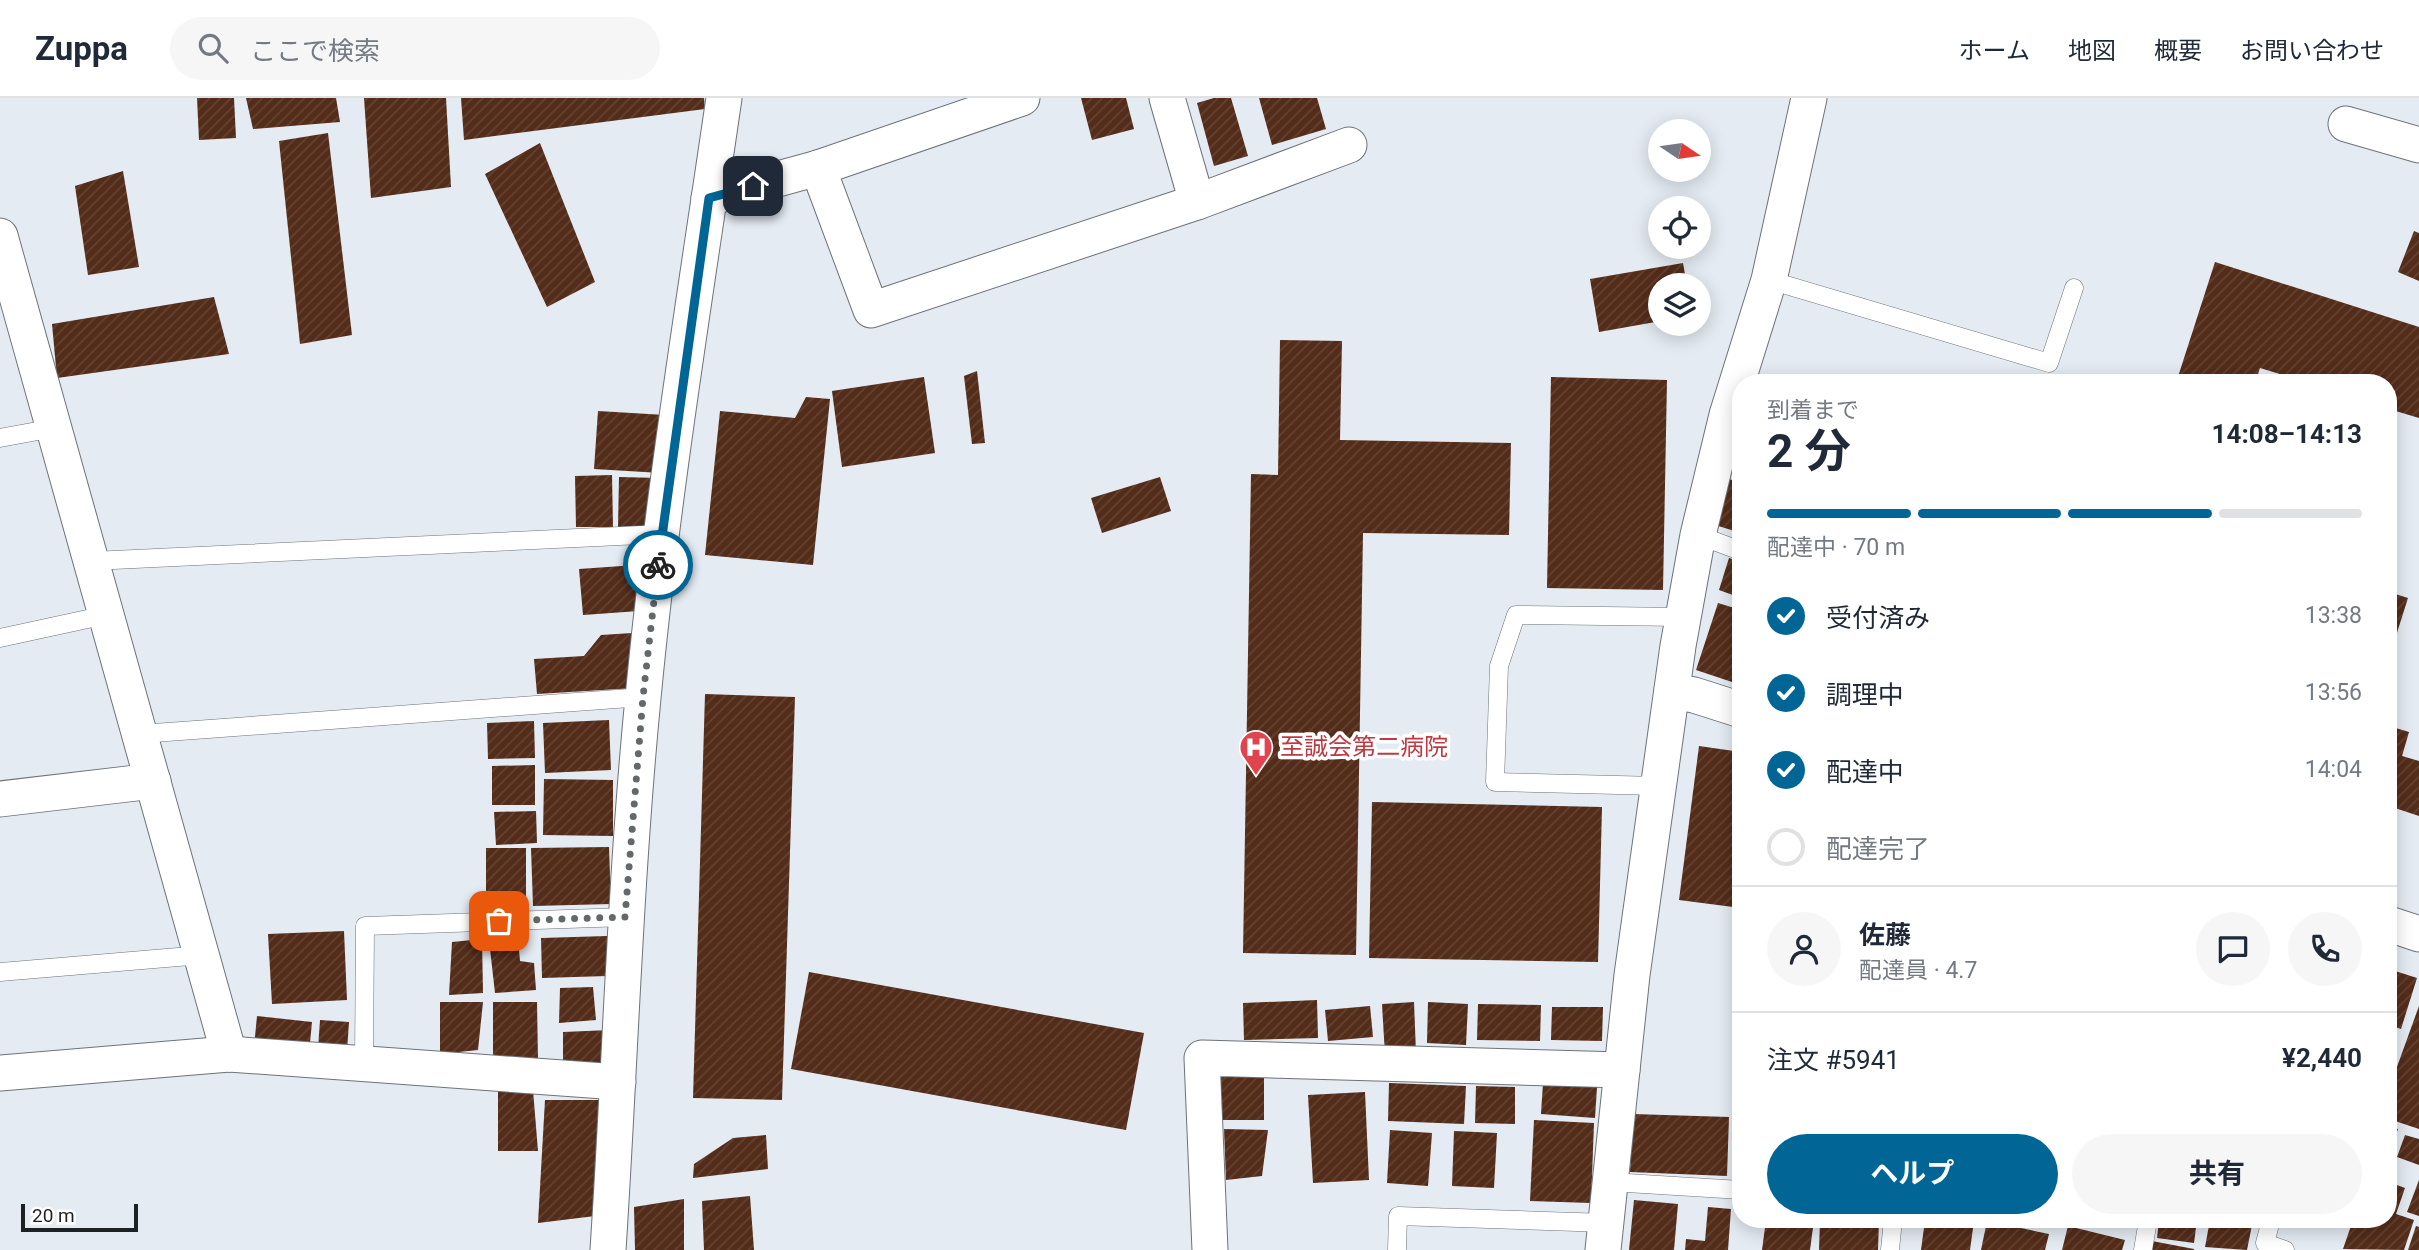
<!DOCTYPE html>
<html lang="ja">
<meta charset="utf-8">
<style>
:root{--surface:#fff;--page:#f6f6f7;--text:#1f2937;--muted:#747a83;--line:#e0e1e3;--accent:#016695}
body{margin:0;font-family:Roboto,"Noto Sans JP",sans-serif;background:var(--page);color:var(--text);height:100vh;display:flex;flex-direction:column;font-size:26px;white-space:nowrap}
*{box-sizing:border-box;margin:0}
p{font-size:23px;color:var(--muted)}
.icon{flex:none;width:38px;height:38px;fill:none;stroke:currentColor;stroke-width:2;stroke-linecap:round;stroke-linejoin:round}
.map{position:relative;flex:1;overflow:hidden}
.side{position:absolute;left:1732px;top:276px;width:665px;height:854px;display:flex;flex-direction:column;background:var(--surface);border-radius:28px;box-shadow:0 4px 18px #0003}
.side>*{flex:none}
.needle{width:46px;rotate:103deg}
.fabs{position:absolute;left:1648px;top:21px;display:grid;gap:14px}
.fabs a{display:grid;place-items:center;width:63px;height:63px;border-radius:50%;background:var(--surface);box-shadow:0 4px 18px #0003;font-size:35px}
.scale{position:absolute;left:21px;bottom:18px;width:117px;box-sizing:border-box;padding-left:7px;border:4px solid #1e2123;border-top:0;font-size:19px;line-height:24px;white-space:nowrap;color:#1e2123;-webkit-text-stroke:5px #fff;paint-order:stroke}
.pin{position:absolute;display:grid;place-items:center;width:60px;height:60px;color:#fff;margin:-30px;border-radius:14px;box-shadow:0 4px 10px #0006}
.courier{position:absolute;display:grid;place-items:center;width:70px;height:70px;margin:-35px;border:5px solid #016695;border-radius:50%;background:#fff;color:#222;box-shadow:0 2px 9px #0007}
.headline em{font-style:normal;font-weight:700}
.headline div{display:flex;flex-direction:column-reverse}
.headline{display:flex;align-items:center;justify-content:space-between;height:119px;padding:0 35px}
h1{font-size:46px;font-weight:700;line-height:52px}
.bar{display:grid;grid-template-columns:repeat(4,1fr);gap:10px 7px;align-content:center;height:84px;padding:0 35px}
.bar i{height:9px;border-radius:5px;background:var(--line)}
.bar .on{background:var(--accent)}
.bar p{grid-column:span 4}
.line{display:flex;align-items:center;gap:18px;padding:0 35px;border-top:2px solid var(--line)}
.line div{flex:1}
.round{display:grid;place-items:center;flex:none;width:74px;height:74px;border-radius:37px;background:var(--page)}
ol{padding:0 35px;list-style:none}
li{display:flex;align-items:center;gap:21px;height:77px}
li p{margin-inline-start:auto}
li .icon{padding:7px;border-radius:50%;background:var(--accent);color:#fff;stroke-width:4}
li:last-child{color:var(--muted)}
li i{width:38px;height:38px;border:4px solid var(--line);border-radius:50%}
.action{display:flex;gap:14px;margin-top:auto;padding:14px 35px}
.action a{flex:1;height:80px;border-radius:42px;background:var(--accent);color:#fff;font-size:28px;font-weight:700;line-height:80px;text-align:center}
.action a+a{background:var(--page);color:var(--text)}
header{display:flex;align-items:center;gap:42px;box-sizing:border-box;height:98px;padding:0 35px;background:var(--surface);border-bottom:2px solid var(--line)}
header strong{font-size:33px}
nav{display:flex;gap:38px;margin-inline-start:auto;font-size:24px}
.search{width:490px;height:63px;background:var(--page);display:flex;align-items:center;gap:18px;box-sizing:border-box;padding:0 24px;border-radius:38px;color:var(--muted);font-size:26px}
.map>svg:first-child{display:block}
.building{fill:url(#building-hatch)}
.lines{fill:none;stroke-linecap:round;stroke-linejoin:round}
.service-casing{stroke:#6c7378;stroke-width:19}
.minor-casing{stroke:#6c7378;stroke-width:37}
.service{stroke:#fff;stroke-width:18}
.minor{stroke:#fff;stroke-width:35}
.done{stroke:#63686b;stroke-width:7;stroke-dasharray:0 12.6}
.route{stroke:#016695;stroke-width:9}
.labels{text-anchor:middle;stroke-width:7;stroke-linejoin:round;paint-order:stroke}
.health-label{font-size:24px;fill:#be3a42;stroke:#fff;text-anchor:start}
</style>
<header>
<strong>Zuppa</strong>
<div class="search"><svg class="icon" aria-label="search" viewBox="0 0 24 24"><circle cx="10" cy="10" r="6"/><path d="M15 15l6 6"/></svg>ここで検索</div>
<nav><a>ホーム</a><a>地図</a><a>概要</a><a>お問い合わせ</a></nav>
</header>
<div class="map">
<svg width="2419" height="1152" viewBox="0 0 2419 1152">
<defs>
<pattern id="building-hatch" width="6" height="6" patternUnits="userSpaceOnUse" patternTransform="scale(1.75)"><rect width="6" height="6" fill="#542c1a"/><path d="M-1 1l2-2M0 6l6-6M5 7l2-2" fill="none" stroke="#644232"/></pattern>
</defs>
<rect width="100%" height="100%" fill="#e4ebf2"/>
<g class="building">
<polygon points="197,0 234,0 236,40 199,42"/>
<polygon points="246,0 336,0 340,24 253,31"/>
<polygon points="364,0 446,0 451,89 371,100"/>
<polygon points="461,0 704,0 705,11 464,42"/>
<polygon points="1081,0 1126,0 1134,31 1092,42"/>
<polygon points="1214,0 1231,0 1248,58 1214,68 1197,5"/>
<polygon points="1259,0 1317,0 1326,31 1272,47"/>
<polygon points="328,35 352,237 300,246 279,43"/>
<polygon points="540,45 595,184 547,209 485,76"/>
<polygon points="123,73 139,169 88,177 75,88"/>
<polygon points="2414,133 2419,135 2419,183 2398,174"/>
<polygon points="2215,164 2419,229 2419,320 2389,311 2389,285 2309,285 2260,270 2255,285 2176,285"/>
<polygon points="1683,165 1687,187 1661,187 1661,223 1599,234 1590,181"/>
<polygon points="214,199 229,256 57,280 52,226"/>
<polygon points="1280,242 1342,243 1340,342 1511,345 1509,437 1363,435 1356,857 1243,855 1251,376 1278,377"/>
<polygon points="977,273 985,345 972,346 964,278"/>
<polygon points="924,279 935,355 842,369 832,293"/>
<polygon points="1551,279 1667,282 1663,492 1547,490"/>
<polygon points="806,299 830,301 813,467 705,457 720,313 795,320"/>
<polygon points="598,313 665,317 661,375 594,371"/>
<polygon points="612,377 613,429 576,429 575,378"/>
<polygon points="619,379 660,380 659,431 618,430"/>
<polygon points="1160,379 1171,413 1102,435 1091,400"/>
<polygon points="1729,381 1741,385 1741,435 1715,427"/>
<polygon points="1729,460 1741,464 1741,500 1719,492"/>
<polygon points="636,467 639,513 583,517 579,471"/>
<polygon points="2389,494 2408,500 2389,560"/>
<polygon points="1718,505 1741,512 1741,587 1696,572"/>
<polygon points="632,535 635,590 537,596 534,561 584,558 601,537"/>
<polygon points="705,596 795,599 782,1002 693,1000"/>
<polygon points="609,622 611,672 545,675 543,625"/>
<polygon points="534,623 535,660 488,661 487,625"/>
<polygon points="2389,628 2409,634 2402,658 2419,663 2419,718 2389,708"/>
<polygon points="1699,648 1741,654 1741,810 1679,802"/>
<polygon points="535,667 535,707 492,707 492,668"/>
<polygon points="544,681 613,682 613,738 543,737"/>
<polygon points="1372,704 1602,709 1598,864 1369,860"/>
<polygon points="536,713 537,745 496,747 494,714"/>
<polygon points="609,749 611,806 533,808 531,750"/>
<rect x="486" y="750" width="40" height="57"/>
<polygon points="344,833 347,902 272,906 268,836"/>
<polygon points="607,838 607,878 542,880 541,840"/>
<polygon points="482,841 483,895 449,897 452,844"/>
<polygon points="490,851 519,852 520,863 534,865 536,892 495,895"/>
<polygon points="2389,871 2417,880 2401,931 2389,927"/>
<polygon points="809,874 1144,935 1126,1032 791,971"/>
<polygon points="593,889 596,922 559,925 560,890"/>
<polygon points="1317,902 1318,940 1244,942 1243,905"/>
<polygon points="440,904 483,904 478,952 440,956"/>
<polygon points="493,904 537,904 538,963 493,962"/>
<polygon points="1414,904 1416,955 1385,957 1382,906"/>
<polygon points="1428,904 1468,906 1466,947 1427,945"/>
<polygon points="1478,906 1541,907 1540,943 1477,942"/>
<polygon points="1370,908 1373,939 1328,943 1325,912"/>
<polygon points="2419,908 2419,1031 2389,1021 2389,991"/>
<polygon points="1552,909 1603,909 1602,943 1551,942"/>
<polygon points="257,918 312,924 309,955 254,949"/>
<polygon points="320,922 349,924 347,953 318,951"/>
<polygon points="610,932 601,973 563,972 563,934"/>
<rect x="1221" y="979" width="43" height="43"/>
<polygon points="1389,985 1466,988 1464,1026 1388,1023"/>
<polygon points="1543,985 1597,989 1595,1020 1541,1016"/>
<polygon points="1476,988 1515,989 1515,1026 1475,1025"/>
<polygon points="533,992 538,1053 498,1053 498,994"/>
<polygon points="1365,994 1369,1082 1313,1085 1308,997"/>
<polygon points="545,1002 602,1002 595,1118 538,1125"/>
<polygon points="1633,1016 1729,1019 1727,1078 1630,1074"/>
<polygon points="1534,1022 1594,1025 1591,1105 1530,1103"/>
<polygon points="2389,1029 2398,1031 2389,1056"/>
<polygon points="1224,1031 1268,1032 1262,1078 1226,1082"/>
<polygon points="1390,1032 1432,1035 1428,1088 1387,1085"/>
<polygon points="1454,1033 1497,1035 1494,1090 1452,1088"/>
<polygon points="766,1037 768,1071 693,1080 694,1066 733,1040"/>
<polygon points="2405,1037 2419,1041 2419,1067 2397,1059"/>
<polygon points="1739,1039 1741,1039 1741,1072 1736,1071"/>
<polygon points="2419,1082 2419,1118 2407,1114"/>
<polygon points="2389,1084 2405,1090 2396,1116 2414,1122 2404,1152 2343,1151 2353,1122 2389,1122"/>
<polygon points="750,1098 754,1152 704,1152 702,1103"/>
<polygon points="684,1101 684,1152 635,1152 634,1109"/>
<polygon points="1634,1102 1678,1106 1674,1152 1629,1152"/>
<polygon points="1708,1109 1731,1111 1728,1152 1685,1152 1686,1141 1705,1143"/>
<polygon points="1766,1122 1814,1122 1810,1152 1762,1152"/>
<polygon points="1820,1122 1879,1122 1878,1152 1819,1152"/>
<polygon points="1925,1122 1974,1123 1970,1152 1921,1152"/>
<polygon points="2159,1122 2197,1122 2194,1145 2157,1140"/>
<polygon points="2210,1122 2253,1122 2247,1152 2205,1149"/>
<polygon points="1987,1123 2049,1136 2045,1152 1981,1152"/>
<polygon points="2068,1128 2125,1142 2122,1152 2062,1152"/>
<polygon points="2416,1128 2419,1129 2419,1152 2408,1152"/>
<polygon points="2152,1143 2194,1151 2194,1152 2150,1152"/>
</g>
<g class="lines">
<defs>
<g id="service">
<polyline points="1769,182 2049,265 2074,190"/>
<polyline points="0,340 54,330"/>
<polyline points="1698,437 1741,453"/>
<polyline points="92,463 662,436"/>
<polyline points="0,540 106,517"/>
<polyline points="140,636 643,599"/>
<polyline points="1659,688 1495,684 1499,568 1516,517 1683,519"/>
<polyline points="0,874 202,857"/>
<polyline points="364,965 365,828 626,819"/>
<polyline points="1610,1084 1741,1092"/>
<polyline points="2271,1122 2265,1145 2285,1152"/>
<polyline points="1397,1152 1398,1118 1607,1125"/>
<polyline points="1890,1152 1893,1122"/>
<polyline points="2143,1152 2148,1122"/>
</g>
<g id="minor">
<polyline points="1167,0 1197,104"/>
<polyline points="2346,26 2419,47"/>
<polyline points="818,70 871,212 1197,104 1349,47"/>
<polyline points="709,100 818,70 1022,0"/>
<polyline points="0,138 229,956"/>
<polyline points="1672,593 1694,597 1741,612"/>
<polyline points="0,701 153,683"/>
<polyline points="2389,826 2419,836"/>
<polyline points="0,975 229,956 618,984"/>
<path d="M608,1152C620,968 625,784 643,600C662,400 695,199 724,0"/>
<polyline points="1210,1152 1202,960 1622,972"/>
<polyline points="1603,1152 1632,877 1678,548 1698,437 1727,317 1769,182 1809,0"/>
</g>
</defs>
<use href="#service" class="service-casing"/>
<use href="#minor" class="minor-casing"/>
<use href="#service" class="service"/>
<use href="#minor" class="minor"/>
</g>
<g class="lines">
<polyline class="done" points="499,823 625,819 643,599 658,467"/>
<polyline class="route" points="658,467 709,100 753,88"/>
</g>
<defs>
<symbol id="hospital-pin" viewBox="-11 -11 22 30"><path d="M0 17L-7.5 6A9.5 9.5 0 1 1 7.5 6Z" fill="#e0444e" stroke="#fff"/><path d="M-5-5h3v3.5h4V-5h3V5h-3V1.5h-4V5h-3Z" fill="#fff"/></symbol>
</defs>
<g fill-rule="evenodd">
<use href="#hospital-pin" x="1237" y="630" width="38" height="52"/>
</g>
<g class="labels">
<g class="health-label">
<text x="1280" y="657">至誠会第二病院</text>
</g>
</g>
</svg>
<div class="fabs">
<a><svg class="needle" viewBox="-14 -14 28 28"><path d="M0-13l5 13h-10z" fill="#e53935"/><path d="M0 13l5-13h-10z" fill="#747a83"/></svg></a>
<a><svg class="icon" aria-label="locate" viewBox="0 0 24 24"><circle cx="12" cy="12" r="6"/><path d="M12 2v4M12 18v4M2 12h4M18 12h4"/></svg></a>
<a><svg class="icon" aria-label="layers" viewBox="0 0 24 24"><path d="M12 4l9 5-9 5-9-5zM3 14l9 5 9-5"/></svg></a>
</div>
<div class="scale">20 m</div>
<div class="pin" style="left:499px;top:823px;background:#ea580c"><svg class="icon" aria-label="bag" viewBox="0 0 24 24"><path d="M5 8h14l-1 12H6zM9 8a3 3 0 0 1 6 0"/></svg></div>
<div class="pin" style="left:753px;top:88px;background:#1f2937"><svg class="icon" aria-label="home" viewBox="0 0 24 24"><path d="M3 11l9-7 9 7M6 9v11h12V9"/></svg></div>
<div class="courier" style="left:658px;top:467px"><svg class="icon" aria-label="bike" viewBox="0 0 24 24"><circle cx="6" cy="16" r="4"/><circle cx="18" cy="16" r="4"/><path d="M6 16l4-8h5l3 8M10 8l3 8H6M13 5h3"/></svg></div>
<section class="side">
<div class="headline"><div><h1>2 分</h1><p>到着まで</p></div><em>14:08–14:13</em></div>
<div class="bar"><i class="on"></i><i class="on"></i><i class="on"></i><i></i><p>配達中 · 70 m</p></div>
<ol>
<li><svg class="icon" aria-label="check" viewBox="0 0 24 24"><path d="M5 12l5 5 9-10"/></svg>受付済み<p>13:38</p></li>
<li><svg class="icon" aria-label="check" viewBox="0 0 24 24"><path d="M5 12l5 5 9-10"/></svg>調理中<p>13:56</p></li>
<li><svg class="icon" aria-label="check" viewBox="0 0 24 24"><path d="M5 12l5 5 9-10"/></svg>配達中<p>14:04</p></li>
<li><i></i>配達完了</li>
</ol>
<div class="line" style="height:126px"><a class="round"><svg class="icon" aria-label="person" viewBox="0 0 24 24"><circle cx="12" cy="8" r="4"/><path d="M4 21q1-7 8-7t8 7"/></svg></a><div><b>佐藤</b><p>配達員 · 4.7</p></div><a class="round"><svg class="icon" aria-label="chat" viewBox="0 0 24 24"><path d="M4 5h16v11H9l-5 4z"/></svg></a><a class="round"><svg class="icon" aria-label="phone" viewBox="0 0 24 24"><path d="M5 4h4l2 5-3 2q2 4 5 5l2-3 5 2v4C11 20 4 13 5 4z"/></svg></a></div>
<div class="line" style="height:91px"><div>注文 #5941</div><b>¥2,440</b></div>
<div class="action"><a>ヘルプ</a><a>共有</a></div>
</section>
</div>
